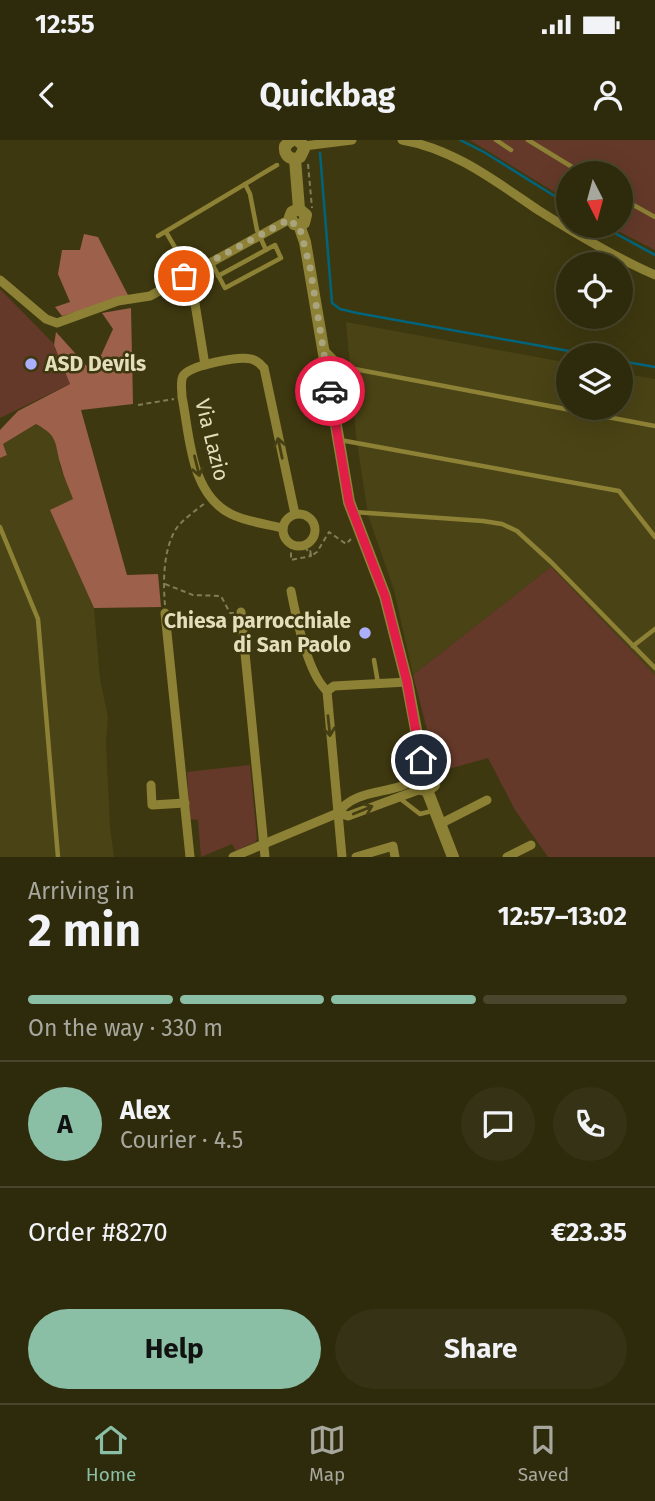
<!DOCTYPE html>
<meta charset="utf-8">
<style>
:root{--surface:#2e2a0c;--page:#363215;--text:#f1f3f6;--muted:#a7a79d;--line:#49462d;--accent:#8abfa5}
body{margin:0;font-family:"Fira Sans",sans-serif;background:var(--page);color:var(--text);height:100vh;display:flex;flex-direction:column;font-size:26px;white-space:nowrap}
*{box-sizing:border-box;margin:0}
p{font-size:23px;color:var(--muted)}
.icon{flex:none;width:38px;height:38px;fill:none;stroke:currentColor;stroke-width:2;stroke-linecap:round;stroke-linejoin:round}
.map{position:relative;height:717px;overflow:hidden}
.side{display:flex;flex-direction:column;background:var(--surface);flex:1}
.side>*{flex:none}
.needle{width:46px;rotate:174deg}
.buttons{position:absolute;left:556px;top:21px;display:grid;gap:14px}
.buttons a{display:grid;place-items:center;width:77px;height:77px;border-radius:50%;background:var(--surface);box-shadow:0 7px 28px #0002,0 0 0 2px var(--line);font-size:35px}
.pin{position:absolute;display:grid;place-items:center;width:60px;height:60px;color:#fff;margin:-30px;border:4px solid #fff;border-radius:50%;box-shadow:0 2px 7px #0007}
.courier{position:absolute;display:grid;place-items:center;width:70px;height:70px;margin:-35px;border:5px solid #e11d48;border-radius:50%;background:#fff;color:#222;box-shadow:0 2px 9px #0007}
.overview em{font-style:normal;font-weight:700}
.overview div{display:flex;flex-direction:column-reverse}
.overview{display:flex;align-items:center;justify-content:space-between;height:119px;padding:0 28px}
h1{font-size:46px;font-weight:700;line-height:52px}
.bar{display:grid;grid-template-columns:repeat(4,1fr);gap:10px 7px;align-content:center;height:84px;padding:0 28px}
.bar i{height:9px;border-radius:5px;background:var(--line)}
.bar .current{background:var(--accent)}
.bar p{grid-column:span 4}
.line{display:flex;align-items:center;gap:18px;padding:0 28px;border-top:2px solid var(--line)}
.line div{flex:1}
.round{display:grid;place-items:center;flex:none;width:74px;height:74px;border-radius:37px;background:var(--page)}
.button{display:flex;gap:14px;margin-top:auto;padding:14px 28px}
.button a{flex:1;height:80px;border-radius:42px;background:var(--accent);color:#111;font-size:28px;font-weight:700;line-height:80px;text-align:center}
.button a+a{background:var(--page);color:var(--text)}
.status{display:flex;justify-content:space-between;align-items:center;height:49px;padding:0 35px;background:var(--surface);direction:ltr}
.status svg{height:19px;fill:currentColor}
header{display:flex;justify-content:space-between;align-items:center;height:91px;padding:0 28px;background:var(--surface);font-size:32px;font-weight:700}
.menu{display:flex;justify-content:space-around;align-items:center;height:98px;border-top:2px solid var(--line);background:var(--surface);font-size:19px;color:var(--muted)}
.menu a{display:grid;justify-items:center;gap:4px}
.menu .current{color:var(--accent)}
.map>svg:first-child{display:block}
.built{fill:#4a4315}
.green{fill:#643929}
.forest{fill:#9d604a}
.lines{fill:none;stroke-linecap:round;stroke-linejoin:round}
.stream{stroke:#00657c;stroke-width:2.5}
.path{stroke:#837d57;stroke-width:2;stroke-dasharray:5 3.5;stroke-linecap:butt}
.service{stroke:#8d8135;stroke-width:4.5}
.minor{stroke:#8d8135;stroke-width:9}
.secondary{stroke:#8d8135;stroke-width:12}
.oneway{stroke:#463f14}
.done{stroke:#aaa47e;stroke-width:7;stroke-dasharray:0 12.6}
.route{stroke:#e11d48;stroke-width:9}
.poi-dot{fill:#aab0fb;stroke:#3e3810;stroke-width:2.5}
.labels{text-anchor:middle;stroke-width:5;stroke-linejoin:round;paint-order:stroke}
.poi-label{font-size:21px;font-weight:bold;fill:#e4deba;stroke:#3e3810;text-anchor:start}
.street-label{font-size:21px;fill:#e4deba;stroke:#3e3810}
</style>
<div class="status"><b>12:55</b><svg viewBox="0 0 49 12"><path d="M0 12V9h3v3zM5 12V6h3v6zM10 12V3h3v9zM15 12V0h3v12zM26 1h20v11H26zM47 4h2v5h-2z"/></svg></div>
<header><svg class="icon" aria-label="back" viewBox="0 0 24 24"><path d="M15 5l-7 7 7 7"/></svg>Quickbag<svg class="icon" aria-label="person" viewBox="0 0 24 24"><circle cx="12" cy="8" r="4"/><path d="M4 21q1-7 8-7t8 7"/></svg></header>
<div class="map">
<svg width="655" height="717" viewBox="0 0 655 717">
<rect width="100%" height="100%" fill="#3e3810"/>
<g class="built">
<polygon points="346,182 569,223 569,268 621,268 621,233 655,239 655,535 551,427 413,535 394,450 368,375 356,295"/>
<polygon points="36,284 46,290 57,303 60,326 73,359 51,370 94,468 100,540 108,577 106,603 110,688 114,717 0,717 0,318 7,315 3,304"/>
</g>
<g class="green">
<polygon points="470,0 655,0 655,110 608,86 621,86 621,33 569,33 569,61"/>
<polygon points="0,149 53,203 70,244 0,278"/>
<polygon points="551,427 655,535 655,717 548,717 515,670 488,618 438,632 413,535"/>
<polygon points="250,625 257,699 255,702 236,711 232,704 201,717 198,680 190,679 187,632"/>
</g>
<g class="forest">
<polygon points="84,94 98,97 129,157 62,176 55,167 70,162 58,134 62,110 80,110"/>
<path d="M131,168L133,264L81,270L127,435L158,434L161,467L94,468L50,370L73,359C69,348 64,338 61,326C54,304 60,297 36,284L3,304L7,315L0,318V290L18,271L70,244L54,205L56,192L93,233L113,189L102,173Z"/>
</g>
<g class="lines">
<g class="stream">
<polyline points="460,0 484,12 569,65"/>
<polyline points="320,13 332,163 340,169 357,173 591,215"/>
<polyline points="602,86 655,115"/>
<polyline points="621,221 655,227"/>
</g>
<g class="path">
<polyline points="308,24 312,68"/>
<polyline points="138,265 174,259"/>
<polyline points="309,402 311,416 317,412 329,392 346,404 351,399"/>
<polyline points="291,404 291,420 311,416 304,405"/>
<polyline points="165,444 193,455 221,456 230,473 234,473"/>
<path d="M165,465C163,442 163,410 176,389C183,379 195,371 205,363"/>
</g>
<g class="service">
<polyline points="496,0 511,10"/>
<polyline points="528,0 582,33"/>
<polyline points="245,44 250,54 257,90 266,110"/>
<polyline points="621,58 655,77"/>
<polyline points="166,92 190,133"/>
<polyline points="158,96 277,25"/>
<polyline points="211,122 225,148 281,118 275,105 218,136"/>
<polyline points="327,210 344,227"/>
<polyline points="329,238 344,227 655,286"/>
<polyline points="340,300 619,351 655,397"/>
<polyline points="354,372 483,381 502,384 517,391 551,422 655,528"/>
<polyline points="0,387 38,479 58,717"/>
<polyline points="633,506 655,489"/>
<polyline points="374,520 378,543"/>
<polyline points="398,657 420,674 432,671"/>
</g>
<g class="minor">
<path d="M402,0C454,9 495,41 538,70C576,94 614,117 655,135"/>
<polyline points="304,6 352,0"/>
<polyline points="190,133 205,225"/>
<polyline points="0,140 46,179 57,183 118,161 150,156 290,79"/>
<circle cx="299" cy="390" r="16"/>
<path d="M283,388C266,384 247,382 231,374C190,354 190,296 182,257C182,250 180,242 183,236C190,225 239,216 251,219C257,220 260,224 264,228L295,374"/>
<path d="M291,451C296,477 308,534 327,551"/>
<polyline points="241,472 265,717"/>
<polyline points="165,473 190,717"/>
<path d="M417,638C393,656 356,647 338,673L348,676L421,649"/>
<polyline points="151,645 152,665 185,663"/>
<polyline points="440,684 487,660"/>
<polyline points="233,717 338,673"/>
<polyline points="342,717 327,551 334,546 407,542"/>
<polyline points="356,717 393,706 395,717"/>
<polyline points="507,717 531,705"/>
</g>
<g class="secondary">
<path d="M292,0L285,6C284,13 287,18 295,19"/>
<polyline points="295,19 299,69 306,75 304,83 299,85"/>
<polyline points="295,19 300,17 304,9 302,4 297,0"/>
<polyline points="299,69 292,72 290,77 294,84 299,85 305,102 349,362 385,456 407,542 424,632"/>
<polyline points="424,632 418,635 417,644 421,649 427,650 453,717"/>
<polyline points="424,632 432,634 435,639 434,645 427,650"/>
</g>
</g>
<defs><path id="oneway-shaft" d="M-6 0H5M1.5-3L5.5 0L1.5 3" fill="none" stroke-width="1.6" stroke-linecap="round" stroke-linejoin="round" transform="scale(1.75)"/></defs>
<g class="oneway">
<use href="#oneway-shaft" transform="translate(280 308) rotate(-102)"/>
<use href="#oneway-shaft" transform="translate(197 326) rotate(76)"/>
<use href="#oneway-shaft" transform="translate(329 586) rotate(84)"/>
<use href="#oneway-shaft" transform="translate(363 670) rotate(-22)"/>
</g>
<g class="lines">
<polyline class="done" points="184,136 290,79 294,84 299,85 310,127 330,251"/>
<polyline class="route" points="330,251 349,362 385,456 407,542 421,620"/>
</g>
<g class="poi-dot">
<circle cx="31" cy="224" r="7"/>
<circle cx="365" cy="493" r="7"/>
</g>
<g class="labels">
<g class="poi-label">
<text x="45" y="231">ASD Devils</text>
<text x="351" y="488" text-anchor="end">Chiesa parrocchiale<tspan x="351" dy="24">di San Paolo</tspan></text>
</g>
<g class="street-label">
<text transform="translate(212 300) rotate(76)" y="7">Via Lazio</text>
</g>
</g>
</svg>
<div class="buttons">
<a><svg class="needle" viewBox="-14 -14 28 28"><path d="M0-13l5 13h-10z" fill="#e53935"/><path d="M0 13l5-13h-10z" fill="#a7a79d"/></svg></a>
<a><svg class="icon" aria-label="locate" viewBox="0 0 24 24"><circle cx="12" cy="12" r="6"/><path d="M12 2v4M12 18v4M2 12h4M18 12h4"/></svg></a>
<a><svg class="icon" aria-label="layers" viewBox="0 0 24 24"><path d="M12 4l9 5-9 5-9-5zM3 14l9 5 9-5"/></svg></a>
</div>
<div class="pin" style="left:184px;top:136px;background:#ea580c"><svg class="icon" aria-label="bag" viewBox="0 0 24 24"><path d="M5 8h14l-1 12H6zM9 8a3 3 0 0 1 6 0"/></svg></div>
<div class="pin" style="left:421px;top:620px;background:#1f2937"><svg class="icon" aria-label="home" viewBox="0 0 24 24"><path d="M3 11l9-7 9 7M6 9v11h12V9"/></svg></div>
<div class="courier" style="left:330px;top:251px"><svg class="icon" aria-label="car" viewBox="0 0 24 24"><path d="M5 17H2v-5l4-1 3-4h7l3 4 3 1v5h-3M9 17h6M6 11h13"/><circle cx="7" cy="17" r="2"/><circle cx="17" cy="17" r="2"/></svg></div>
</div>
<section class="side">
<div class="overview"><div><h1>2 min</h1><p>Arriving in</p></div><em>12:57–13:02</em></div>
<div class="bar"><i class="current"></i><i class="current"></i><i class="current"></i><i></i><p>On the way · 330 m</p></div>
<div class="line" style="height:126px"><b class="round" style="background:var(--accent);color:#111">A</b><div><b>Alex</b><p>Courier · 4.5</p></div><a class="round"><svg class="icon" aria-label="chat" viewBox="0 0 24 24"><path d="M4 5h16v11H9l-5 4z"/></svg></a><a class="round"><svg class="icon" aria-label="phone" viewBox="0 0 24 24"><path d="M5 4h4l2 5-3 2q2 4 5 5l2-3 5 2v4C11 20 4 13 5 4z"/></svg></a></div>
<div class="line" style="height:91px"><div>Order #8270</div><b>€23.35</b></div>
<div class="button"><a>Help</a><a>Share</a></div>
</section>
<nav class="menu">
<a class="current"><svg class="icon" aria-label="home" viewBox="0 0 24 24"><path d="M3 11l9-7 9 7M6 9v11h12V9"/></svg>Home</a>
<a><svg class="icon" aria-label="map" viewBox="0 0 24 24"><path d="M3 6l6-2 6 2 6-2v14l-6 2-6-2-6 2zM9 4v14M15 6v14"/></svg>Map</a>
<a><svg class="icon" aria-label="saved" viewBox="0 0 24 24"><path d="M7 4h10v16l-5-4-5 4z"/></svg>Saved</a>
</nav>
